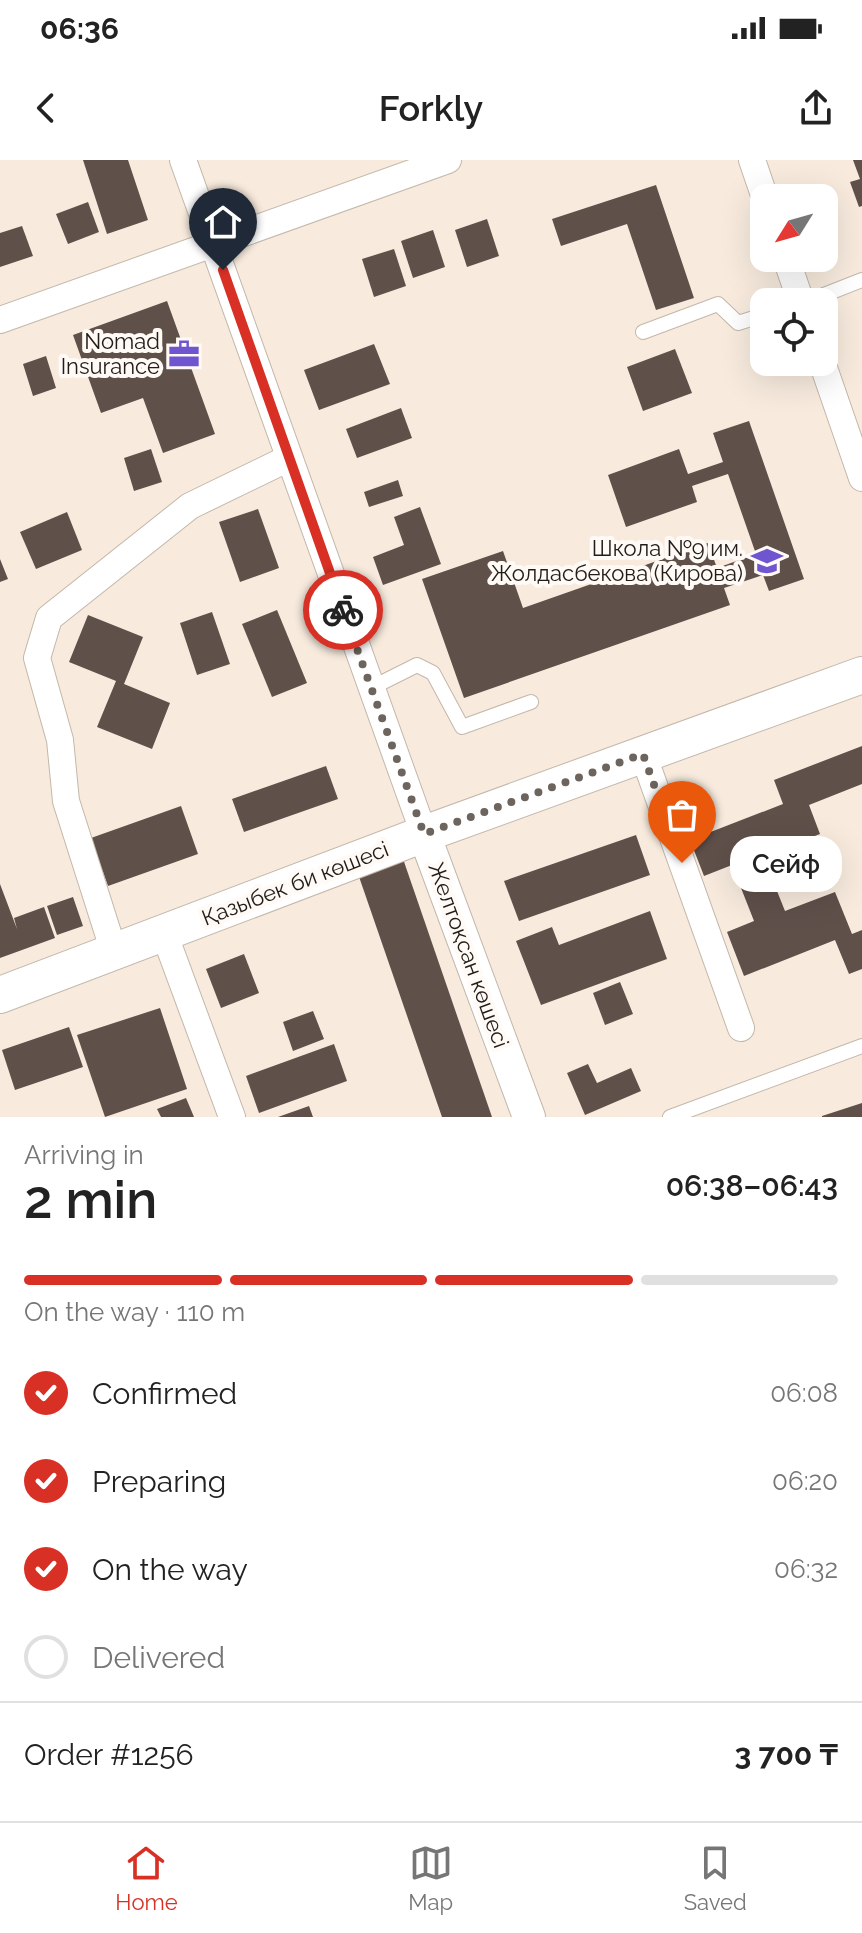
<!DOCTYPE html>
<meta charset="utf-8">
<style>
:root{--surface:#fff;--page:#f2f2f2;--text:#222;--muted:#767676;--line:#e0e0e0;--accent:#d93025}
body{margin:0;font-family:Raleway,sans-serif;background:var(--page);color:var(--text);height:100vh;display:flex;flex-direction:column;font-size:30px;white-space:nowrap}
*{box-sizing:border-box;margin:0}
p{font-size:26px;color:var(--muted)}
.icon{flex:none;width:44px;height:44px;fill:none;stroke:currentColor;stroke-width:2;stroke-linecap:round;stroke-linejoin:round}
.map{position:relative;height:957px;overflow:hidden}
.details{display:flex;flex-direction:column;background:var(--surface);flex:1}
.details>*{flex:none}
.needle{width:52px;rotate:233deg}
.fabs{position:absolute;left:750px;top:24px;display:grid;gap:16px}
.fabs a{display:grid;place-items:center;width:88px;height:88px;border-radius:16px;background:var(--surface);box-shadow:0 8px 32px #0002;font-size:40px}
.pin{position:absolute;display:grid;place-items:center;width:68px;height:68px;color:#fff;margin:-82px -34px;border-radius:50% 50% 50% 0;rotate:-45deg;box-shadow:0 0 8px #0007}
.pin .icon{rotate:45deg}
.courier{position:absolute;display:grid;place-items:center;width:80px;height:80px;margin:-40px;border:6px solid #d93025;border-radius:50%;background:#fff;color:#222;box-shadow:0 2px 10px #0007}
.bubble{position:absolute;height:56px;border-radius:24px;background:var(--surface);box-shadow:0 8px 32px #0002;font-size:26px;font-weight:600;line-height:56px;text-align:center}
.overview em{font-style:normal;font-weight:600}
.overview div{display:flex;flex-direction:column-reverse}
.overview{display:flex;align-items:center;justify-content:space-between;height:136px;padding:0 24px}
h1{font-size:52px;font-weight:600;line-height:60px}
.bar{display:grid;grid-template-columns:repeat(4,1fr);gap:12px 8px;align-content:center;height:96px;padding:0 24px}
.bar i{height:10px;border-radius:6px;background:var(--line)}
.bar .selected{background:var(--accent)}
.bar p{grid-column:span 4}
.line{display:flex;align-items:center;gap:20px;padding:0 24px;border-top:2px solid var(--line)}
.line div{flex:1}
ol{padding:0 24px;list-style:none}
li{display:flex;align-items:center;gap:24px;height:88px}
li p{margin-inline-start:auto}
li .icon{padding:8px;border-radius:50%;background:var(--accent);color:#fff;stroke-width:4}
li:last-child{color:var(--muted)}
li i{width:44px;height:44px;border:4px solid var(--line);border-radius:50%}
.status{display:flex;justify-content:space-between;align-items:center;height:56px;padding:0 40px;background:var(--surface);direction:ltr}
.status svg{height:22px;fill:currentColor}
header{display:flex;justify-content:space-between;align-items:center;height:104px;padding:0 24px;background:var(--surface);font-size:36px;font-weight:600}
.tabs{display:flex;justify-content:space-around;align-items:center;height:112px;border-top:2px solid var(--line);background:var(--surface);font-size:22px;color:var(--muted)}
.tabs a{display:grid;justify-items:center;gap:4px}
.tabs .selected{color:var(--accent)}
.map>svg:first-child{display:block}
.building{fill:#5f504a}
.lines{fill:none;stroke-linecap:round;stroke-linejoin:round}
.service-casing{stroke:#c3b7aa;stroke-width:16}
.minor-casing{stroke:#c3b7aa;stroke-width:28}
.tertiary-casing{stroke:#c3b7aa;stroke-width:34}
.secondary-casing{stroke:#c3b7aa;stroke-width:38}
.service{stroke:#fff;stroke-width:14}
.minor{stroke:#fff;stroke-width:26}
.tertiary{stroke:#fff;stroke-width:32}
.secondary{stroke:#fff;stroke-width:36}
.done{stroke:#6c645d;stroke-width:8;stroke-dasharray:0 14.4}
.route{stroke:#d93025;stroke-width:10}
.labels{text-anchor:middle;stroke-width:8;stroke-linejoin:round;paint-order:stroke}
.poi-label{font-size:22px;fill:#211c17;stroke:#fffaf5;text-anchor:end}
.street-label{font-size:22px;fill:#211c17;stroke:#fffaf5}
</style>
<div class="status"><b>06:36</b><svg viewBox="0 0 49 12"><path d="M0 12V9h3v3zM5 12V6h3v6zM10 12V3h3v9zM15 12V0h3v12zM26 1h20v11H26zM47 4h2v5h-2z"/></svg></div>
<header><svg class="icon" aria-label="back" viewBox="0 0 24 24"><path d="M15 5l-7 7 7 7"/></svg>Forkly<svg class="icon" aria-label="share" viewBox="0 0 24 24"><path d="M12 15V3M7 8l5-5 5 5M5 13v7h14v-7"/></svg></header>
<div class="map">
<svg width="862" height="957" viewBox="0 0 862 957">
<rect width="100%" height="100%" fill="#f8ebde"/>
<g class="building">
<polygon points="83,0 128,0 148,60 107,74"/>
<polygon points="853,0 862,0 862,46 859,47 850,22 860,19"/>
<polygon points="656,25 694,138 656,150 627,64 561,86 552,59"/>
<polygon points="88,42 99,72 68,84 56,54"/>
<polygon points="487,59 499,96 467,107 455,70"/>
<polygon points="22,66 33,96 0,107 0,73"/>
<polygon points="433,70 445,107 413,118 401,81"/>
<polygon points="394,89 406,126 374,137 362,99"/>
<polygon points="167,141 215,274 163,293 143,238 101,253 73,175"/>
<polygon points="374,184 390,224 319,250 304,210"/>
<polygon points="675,189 692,233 643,251 627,207"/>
<polygon points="46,196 56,228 33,236 23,204"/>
<polygon points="401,248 412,278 357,298 346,269"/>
<polygon points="749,261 804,419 769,431 763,415 724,428 730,445 464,538 422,419 503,391 523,448 708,383 717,408 756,394 728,314 692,326 697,342 626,367 608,315 679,289 688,314 723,302 713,273"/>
<polygon points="151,289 162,322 134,331 124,298"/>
<polygon points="398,320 403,336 369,347 364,332"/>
<polygon points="420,347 441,404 383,425 373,397 404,385 394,357"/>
<polygon points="258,349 279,408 240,422 219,362"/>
<polygon points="67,352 82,390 36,409 20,372"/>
<polygon points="0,399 8,419 0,422"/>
<polygon points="277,450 307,523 272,537 242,464"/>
<polygon points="212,452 230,504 197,515 180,463"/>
<polygon points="88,455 143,477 124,524 170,543 152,589 97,567 116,521 69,502"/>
<polygon points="862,586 862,624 809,645 820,674 763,696 785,751 835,732 852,774 862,770 862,809 849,814 835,780 744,816 727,772 754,761 732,705 704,716 690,680 783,644 774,620"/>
<polygon points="326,606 338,639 244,672 232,639"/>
<polygon points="181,646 198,694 108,726 91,678"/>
<polygon points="636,675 650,715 519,761 504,721"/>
<polygon points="401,693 492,957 442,957 356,708"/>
<polygon points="0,724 17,769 14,758 44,747 55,778 0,798"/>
<polygon points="73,737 83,766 57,775 47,746"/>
<polygon points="650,751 667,799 541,845 516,781 552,767 559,785"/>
<polygon points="244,794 259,833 221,848 206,809"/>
<polygon points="620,822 633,854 605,865 593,833"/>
<polygon points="160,848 187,929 105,957 77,875"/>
<polygon points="313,851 324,879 293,891 283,862"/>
<polygon points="69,867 83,907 15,930 2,890"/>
<polygon points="334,884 347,921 259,953 246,916"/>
<polygon points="588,904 597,923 631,908 641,931 585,955 567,913"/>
<polygon points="186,938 194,957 161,957 157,949"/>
<polygon points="862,943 862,957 822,957 822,956"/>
<polygon points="309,946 313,957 278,957"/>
</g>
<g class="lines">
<defs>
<g id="service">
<polyline points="806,142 862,120"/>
<polyline points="643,172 718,144 738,163 764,155"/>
<polyline points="371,528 417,505 433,513 462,567 531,542"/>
<polyline points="670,957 862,886"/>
</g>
<g id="minor">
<polyline points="183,0 424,674"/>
<polyline points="752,0 765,38"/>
<polyline points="786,98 801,142"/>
<polyline points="0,160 448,0"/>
<polyline points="822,202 862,318"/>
<polyline points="643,594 741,868"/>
<polyline points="164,773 232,957"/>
<polyline points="114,792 66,641 60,580 37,498 49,458 190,346 289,298"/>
</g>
<polyline id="tertiary" points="424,674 529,957"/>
<polyline id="secondary" points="0,835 424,674 862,515"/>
</defs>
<use href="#service" class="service-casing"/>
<use href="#minor" class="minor-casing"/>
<use href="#tertiary" class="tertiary-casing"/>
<use href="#secondary" class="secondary-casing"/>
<use href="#service" class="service"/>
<use href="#minor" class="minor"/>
<use href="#tertiary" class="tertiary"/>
<use href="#secondary" class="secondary"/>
</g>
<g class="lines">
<polyline class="done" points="343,450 424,674 643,594 682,703"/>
<polyline class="route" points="223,110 343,450"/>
</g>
<defs>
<symbol id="office-bare" viewBox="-9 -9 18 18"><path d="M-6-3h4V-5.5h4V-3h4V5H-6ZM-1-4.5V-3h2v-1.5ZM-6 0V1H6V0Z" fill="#6f55cf" stroke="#fffaf5" stroke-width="2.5" paint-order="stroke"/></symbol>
<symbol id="school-bare" viewBox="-9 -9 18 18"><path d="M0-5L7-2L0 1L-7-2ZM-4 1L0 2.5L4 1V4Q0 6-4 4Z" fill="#6f55cf" stroke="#fffaf5" stroke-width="2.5" paint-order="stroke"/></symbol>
</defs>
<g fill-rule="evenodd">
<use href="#office-bare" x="162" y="172" width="44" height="44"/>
<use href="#school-bare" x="745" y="379" width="44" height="44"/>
</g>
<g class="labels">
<g class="poi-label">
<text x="160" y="189">Nomad<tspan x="160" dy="25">Insurance</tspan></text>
<text x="743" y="396">Школа №9 им.<tspan x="743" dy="25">Жолдасбекова (Кирова)</tspan></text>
</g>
<g class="street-label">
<text transform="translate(295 723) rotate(-21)" y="8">Қазыбек би көшесі</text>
<text transform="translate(469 795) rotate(70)" y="8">Желтоқсан көшесі</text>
</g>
</g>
</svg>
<div class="fabs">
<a><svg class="needle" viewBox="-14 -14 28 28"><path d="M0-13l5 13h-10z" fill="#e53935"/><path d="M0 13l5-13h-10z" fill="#767676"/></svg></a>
<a><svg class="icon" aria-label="locate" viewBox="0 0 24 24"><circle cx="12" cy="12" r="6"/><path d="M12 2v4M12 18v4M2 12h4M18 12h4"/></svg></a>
</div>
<div class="pin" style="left:682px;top:703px;background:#ea580c"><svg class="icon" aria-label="bag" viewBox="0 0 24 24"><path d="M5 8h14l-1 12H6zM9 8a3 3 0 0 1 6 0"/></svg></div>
<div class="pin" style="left:223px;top:110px;background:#1f2937"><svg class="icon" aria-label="home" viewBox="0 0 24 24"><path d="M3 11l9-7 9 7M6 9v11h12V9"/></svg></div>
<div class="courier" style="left:343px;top:450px"><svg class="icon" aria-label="bike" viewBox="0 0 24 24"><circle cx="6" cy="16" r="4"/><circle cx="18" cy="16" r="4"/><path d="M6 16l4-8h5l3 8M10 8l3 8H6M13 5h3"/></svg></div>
<div class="bubble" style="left:730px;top:676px;width:112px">Сейф</div>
</div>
<section class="details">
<div class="overview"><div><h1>2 min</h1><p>Arriving in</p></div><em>06:38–06:43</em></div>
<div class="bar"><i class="selected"></i><i class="selected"></i><i class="selected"></i><i></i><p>On the way · 110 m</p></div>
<ol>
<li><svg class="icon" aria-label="check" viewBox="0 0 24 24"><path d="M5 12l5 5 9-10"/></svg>Confirmed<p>06:08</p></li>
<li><svg class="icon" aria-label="check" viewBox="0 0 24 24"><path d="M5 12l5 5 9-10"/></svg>Preparing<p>06:20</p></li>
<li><svg class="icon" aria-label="check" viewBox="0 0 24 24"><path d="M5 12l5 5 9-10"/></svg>On the way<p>06:32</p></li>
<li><i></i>Delivered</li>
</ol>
<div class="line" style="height:104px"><div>Order #1256</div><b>3 700 ₸</b></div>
</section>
<nav class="tabs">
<a class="selected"><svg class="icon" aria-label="home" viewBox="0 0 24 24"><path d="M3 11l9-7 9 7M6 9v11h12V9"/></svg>Home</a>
<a><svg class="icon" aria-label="map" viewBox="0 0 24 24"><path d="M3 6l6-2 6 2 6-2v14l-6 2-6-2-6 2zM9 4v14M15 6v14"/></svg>Map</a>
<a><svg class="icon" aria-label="saved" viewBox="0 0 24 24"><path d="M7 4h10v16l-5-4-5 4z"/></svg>Saved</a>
</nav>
